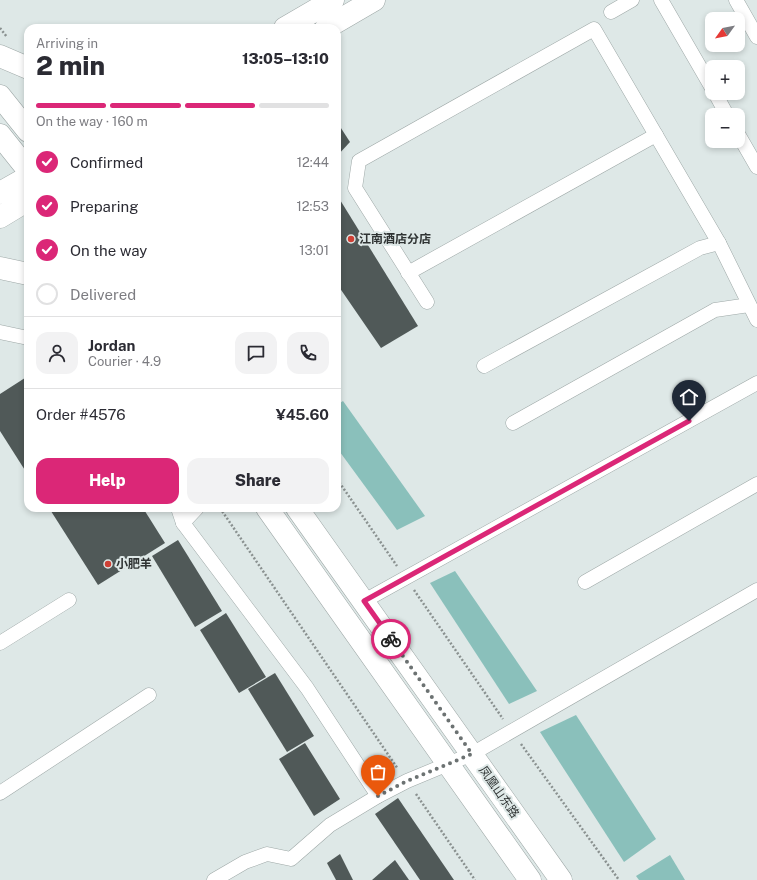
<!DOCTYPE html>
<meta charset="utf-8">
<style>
:root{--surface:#fff;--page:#f2f2f3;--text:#2b2b33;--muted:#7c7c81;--line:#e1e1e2;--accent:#db2777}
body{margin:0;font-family:"Public Sans","Noto Sans SC",sans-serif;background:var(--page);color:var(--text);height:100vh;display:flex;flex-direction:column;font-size:15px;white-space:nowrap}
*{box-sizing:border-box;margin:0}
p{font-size:13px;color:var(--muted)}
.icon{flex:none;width:22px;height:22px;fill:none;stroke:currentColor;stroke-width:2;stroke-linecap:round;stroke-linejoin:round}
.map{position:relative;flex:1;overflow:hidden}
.drawer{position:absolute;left:24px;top:24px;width:317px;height:488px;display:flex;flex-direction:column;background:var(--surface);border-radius:12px;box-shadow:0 2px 6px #0003}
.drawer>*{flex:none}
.needle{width:26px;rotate:237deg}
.controls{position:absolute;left:705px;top:12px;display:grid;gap:8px}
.controls a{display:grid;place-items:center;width:40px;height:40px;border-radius:8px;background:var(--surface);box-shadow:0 2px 6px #0003;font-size:20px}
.pin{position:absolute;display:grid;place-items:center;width:34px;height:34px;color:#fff;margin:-41px -17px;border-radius:50% 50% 50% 0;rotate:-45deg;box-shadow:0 0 4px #0007}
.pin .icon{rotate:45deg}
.courier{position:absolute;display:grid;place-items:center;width:40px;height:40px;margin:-20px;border:3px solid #db2777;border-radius:50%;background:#fff;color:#222;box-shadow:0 1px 5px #0007}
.headline em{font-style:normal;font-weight:800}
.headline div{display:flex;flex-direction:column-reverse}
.headline{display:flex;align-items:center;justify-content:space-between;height:68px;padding:0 12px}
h1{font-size:26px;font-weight:800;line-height:30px}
.bar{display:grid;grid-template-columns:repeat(4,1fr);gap:6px 4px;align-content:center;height:48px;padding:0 12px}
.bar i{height:5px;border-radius:3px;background:var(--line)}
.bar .current{background:var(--accent)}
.bar p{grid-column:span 4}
.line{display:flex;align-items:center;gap:10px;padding:0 12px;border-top:1px solid var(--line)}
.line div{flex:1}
.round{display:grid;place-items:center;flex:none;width:42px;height:42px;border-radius:12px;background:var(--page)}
ol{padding:0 12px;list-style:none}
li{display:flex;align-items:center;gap:12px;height:44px}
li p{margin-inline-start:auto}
li .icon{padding:4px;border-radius:50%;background:var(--accent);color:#fff;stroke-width:4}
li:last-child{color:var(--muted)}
li i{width:22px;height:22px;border:2px solid var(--line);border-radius:50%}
.action{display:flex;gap:8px;margin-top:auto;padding:8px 12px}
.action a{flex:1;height:46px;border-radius:12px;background:var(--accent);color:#fff;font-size:16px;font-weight:800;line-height:46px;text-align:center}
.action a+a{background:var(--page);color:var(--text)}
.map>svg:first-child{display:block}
.green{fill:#8ac0bb}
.building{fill:#505958}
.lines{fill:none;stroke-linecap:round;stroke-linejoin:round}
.minor-casing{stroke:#9ea8a7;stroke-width:15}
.primary-casing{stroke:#9ea8a7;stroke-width:23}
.path{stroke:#8a9190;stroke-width:2.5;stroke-dasharray:2 2;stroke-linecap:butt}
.minor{stroke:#fff;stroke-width:14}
.primary{stroke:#fff;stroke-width:22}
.done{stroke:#6c7272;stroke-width:4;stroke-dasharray:0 7.2}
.route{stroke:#db2777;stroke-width:5}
.poi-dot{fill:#ce4035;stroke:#dee8e7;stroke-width:1.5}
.labels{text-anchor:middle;stroke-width:4;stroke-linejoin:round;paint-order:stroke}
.poi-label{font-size:12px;font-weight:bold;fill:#2f3333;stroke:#dee8e7;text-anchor:start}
.street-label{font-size:12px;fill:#2f3333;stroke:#dee8e7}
</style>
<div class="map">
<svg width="757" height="880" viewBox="0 0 757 880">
<rect width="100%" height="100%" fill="#dee8e7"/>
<g class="green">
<polygon points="343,401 425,516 397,530 337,448 337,405"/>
<polygon points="455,571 537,691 509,704 430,583"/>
<polygon points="576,715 656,839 624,862 540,732"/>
<polygon points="670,855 685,880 639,880 636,876"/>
</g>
<g class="building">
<polygon points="337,122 350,142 337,156"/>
<polygon points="337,195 418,326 381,348 337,284"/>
<polygon points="28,376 28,475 0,431 0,394"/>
<polygon points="49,508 143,508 165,543 98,585"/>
<polygon points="178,540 222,611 195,627 152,556"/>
<polygon points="226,613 266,677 239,693 200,630"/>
<polygon points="275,673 314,736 287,752 248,689"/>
<polygon points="305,743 340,799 314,816 279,759"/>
<polygon points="398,798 454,880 420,880 375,814"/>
<polygon points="340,854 353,880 336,880 327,863"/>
<polygon points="395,860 409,880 372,880"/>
</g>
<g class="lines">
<defs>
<g id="minor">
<polyline points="661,0 712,88"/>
<polyline points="736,0 757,37"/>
<polyline points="611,12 632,0"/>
<polyline points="715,93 727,115"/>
<polyline points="738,134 757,167"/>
<polyline points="408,273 656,135"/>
<polyline points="427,302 355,188 359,161 594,29 719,243 757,320"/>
<polyline points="0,332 28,338"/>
<polyline points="484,366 700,248 719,243"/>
<polyline points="513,423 715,310 749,305"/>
<polyline points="178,508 183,523 307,688 378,796"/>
<polyline points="183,523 197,508"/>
<polyline points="585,582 757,484"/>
<polyline points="364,601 757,383"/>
<polyline points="0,643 69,600"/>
<polyline points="0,793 149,695"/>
<polyline points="214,880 245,862 267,854 291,859 330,825 378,796 407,781 472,754 757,590"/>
</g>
<g id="primary">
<polyline points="285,28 333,0"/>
<polyline points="326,28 374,0"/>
<polyline points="0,56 28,68"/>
<polyline points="0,96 28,131"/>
<polyline points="0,135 28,170"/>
<polyline points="0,193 28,177"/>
<polyline points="0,217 28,200"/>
<polyline points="0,268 28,274"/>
<polyline points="267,508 530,880"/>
<polyline points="297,508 561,880"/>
</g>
</defs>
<use href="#minor" class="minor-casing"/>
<use href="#primary" class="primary-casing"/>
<g class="path">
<polyline points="0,28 7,37"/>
<polyline points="337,479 397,566"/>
<polyline points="220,508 398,769"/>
<polyline points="414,590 503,719"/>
<polyline points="521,744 619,880"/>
<polyline points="416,794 475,880"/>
</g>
<use href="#minor" class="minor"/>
<use href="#primary" class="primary"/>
</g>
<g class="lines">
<polyline class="done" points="378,796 407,781 472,754 391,639"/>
<polyline class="route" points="391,639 364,601 689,421"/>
</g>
<g class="poi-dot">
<circle cx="351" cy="239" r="4"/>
<circle cx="108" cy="564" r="4"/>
</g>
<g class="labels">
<g class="poi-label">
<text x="359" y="243">江南酒店分店</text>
<text x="116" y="568">小肥羊</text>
</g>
<g class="street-label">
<text transform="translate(499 792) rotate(55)" y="4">凤凰山东路</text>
</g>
</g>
</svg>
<div class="controls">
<a><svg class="needle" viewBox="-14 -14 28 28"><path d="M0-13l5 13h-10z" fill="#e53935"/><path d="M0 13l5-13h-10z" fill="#7c7c81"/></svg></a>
<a>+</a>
<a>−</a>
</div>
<div class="pin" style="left:378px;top:796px;background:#ea580c"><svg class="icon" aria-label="bag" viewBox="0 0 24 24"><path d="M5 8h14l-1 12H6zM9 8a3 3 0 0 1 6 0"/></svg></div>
<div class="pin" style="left:689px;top:421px;background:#1f2937"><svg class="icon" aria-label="home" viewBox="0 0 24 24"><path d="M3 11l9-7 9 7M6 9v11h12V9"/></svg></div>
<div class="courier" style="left:391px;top:639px"><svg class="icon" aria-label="bike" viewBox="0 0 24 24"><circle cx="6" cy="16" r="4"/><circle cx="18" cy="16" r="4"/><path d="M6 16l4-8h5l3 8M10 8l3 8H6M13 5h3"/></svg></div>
<section class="drawer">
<div class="headline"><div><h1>2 min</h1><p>Arriving in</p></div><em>13:05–13:10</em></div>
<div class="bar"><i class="current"></i><i class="current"></i><i class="current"></i><i></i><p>On the way · 160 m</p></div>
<ol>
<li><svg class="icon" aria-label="check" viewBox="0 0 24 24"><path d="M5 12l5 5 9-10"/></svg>Confirmed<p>12:44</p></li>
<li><svg class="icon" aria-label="check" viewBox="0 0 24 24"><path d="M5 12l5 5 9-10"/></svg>Preparing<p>12:53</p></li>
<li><svg class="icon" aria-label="check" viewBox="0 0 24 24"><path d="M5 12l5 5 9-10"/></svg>On the way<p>13:01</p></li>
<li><i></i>Delivered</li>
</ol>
<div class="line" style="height:72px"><a class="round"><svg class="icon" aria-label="person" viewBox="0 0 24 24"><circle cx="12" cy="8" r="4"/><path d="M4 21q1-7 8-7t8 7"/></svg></a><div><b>Jordan</b><p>Courier · 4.9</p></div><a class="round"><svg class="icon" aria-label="chat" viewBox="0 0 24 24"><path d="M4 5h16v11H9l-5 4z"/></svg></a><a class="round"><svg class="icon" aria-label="phone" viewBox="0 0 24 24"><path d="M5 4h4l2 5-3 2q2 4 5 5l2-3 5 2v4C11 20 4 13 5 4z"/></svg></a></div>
<div class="line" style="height:52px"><div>Order #4576</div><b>¥45.60</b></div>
<div class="action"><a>Help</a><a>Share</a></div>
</section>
</div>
